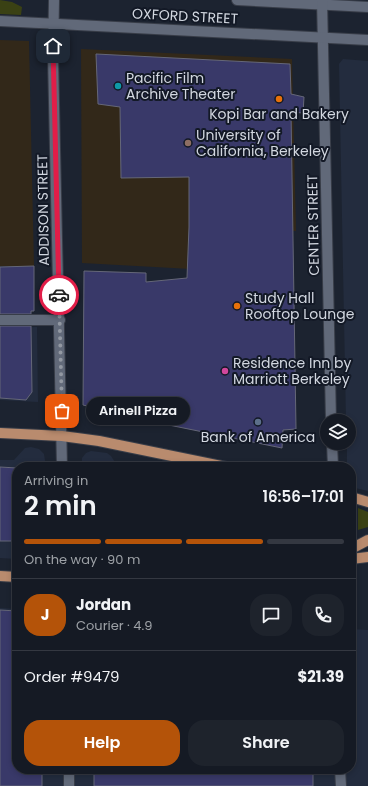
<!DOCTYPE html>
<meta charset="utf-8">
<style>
:root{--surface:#151a24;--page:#1e232c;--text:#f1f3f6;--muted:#9da1a6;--line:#343841;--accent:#b45309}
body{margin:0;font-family:Poppins,sans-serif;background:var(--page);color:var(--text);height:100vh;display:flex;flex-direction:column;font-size:15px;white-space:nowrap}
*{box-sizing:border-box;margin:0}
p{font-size:13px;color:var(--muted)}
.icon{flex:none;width:22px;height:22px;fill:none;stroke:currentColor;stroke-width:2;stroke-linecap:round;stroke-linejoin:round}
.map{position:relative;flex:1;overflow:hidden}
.side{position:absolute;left:12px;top:462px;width:344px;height:312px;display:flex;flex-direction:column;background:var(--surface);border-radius:16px;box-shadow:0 2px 6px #0003,0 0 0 1px var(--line)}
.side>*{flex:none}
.tools{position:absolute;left:320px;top:414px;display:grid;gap:8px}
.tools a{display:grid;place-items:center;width:36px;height:36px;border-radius:50%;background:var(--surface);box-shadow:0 2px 6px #0003,0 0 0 1px var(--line);font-size:20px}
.pin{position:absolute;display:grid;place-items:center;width:34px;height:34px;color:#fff;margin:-17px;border-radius:8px;box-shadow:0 2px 6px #0006}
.courier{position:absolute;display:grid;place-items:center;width:40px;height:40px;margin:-20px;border:3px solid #e11d48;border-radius:50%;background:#fff;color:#222;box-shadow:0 1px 5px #0007}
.bubble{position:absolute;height:28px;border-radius:14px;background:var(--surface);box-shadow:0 2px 6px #0003,0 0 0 1px var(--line);font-size:13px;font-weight:600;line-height:28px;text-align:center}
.overview em{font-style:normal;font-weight:600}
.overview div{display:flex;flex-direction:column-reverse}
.overview{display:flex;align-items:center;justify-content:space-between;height:68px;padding:0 12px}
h1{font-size:26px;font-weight:600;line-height:30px}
.bar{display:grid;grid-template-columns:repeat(4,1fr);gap:6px 4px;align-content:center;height:48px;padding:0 12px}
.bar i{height:5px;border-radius:3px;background:var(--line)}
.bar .current{background:var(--accent)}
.bar p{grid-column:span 4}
.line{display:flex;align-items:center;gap:10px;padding:0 12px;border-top:1px solid var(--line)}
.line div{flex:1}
.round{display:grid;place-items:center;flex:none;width:42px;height:42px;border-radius:16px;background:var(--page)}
.primary-button{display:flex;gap:8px;margin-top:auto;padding:8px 12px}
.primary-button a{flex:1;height:46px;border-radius:16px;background:var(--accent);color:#fff;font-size:16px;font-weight:600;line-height:46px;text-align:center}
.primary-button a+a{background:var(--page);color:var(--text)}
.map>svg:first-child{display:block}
.built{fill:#232c3e}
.education{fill:#322819}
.green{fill:#3a4114}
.building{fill:#393969;stroke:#656778}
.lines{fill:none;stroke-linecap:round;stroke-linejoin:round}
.minor-casing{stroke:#383d48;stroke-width:12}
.major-casing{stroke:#383d48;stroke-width:12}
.path{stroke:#535a65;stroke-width:2.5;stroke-dasharray:4 2;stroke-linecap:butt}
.minor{stroke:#616979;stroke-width:10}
.major{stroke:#b98b6e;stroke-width:10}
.done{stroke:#9298a2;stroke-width:4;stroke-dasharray:0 7.2}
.route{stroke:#e11d48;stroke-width:5}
.culture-dot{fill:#0f9aa8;stroke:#131926;stroke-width:1.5}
.food-dot{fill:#e8710a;stroke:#131926;stroke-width:1.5}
.education-dot{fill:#8d6e63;stroke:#131926;stroke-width:1.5}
.hotel-dot{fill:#d1479c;stroke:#131926;stroke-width:1.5}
.service-dot{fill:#5c6f8a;stroke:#131926;stroke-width:1.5}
.labels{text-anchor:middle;stroke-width:4;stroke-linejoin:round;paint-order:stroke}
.street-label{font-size:14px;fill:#d2d7e0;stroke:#131926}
.poi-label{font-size:14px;fill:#d2d7e0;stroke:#131926;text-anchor:start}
</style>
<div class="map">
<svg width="368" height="786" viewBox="0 0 368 786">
<rect width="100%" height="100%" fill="#1c2330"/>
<g class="built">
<polygon points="343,59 368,61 368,491 351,487 351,467 347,467 347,443 349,443 349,421 346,421 339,64"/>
<polygon points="37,327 38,402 0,400 0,328"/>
<polygon points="31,447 39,449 44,454 46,467 17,467 17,559 0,558 0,460 14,460 25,448"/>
<polygon points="91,451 107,453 111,456 118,467 82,467 82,458 86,453"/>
<polygon points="0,608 17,609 17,769 351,769 351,629 368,630 368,786 0,786"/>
</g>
<g class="education">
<polygon points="0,40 29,41 34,266 0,266"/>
<polygon points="81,49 292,59 296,231 190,228 191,269 82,263"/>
</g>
<g class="green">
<polygon points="0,0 12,2 22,7 21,15 0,14"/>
<polygon points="358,508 368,512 368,527 358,530"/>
</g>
<g class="building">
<polygon points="96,54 290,64 291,94 304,97 303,113 291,112 296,429 283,430 282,448 154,422 83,405 84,271 146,273 146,282 187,278 189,227 189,177 121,178 120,107 98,104"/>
<polygon points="34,266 34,311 31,311 31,314 0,314 0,267"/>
<polygon points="0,326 31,326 32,392 26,400 0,398"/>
<polygon points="0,467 17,468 17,541 0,541"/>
<polygon points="0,610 17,611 17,769 42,769 42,786 0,786"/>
<rect x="94" y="769" width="219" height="17"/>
</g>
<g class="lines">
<defs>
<g id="minor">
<polyline points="54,0 53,57 62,467"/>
<polyline points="237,0 368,7"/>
<polyline points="322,0 331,421"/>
<polyline points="0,21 368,40"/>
<polyline points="0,320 60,320"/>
<polyline points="332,443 333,467"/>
<polyline points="69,769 69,786"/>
<polyline points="340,769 341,786"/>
</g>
<g id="major">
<polyline points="0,433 62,436 99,441 226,467"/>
<polyline points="351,497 368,502"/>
<polyline points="351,549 368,540"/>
<polyline points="351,559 368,557"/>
<polyline points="0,576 17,577"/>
</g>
</defs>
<use href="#minor" class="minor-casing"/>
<use href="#major" class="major-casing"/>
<polyline class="path" points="352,513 353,532"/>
<use href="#minor" class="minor"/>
<use href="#major" class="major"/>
</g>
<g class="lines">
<polyline class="done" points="59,295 62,411"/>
<polyline class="route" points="53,46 59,295"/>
</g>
<circle class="culture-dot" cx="118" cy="86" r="4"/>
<g class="food-dot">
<circle cx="279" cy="99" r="4"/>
<circle cx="237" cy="306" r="4"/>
</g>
<circle class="education-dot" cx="188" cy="143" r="4"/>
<circle class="hotel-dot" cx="225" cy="371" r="4"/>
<circle class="service-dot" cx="258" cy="422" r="4"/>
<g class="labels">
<g class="street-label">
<text transform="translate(185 16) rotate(3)" y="5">OXFORD STREET</text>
<text transform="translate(43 210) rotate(-91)" y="5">ADDISON STREET</text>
<text transform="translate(313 225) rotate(-91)" y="5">CENTER STREET</text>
</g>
<g class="poi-label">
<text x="126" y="83">Pacific Film<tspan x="126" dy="16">Archive Theater</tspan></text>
<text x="279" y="119" text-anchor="middle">Kopi Bar and Bakery</text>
<text x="196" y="140">University of<tspan x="196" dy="16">California, Berkeley</tspan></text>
<text x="245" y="303">Study Hall<tspan x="245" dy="16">Rooftop Lounge</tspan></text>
<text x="233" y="368">Residence Inn by<tspan x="233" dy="16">Marriott Berkeley</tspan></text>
<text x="258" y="442" text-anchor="middle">Bank of America</text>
</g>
</g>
</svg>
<div class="tools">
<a><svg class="icon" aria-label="layers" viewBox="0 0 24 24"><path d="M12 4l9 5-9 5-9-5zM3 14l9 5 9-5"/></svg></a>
</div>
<div class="pin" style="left:62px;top:411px;background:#ea580c"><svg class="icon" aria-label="bag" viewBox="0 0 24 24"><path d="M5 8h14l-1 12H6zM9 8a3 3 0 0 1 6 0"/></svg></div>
<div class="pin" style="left:53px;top:46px;background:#1f2937"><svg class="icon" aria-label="home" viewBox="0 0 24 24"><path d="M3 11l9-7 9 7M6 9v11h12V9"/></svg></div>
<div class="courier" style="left:59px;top:295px"><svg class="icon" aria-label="car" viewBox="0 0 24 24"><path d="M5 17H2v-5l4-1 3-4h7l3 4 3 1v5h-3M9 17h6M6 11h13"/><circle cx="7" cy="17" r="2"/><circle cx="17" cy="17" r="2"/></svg></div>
<div class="bubble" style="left:86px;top:397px;width:104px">Arinell Pizza</div>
<section class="side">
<div class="overview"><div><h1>2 min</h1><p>Arriving in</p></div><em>16:56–17:01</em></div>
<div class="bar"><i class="current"></i><i class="current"></i><i class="current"></i><i></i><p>On the way · 90 m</p></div>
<div class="line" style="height:72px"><b class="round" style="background:var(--accent);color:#fff">J</b><div><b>Jordan</b><p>Courier · 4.9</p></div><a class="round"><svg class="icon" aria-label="chat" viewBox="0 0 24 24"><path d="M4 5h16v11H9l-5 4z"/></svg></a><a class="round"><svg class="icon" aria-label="phone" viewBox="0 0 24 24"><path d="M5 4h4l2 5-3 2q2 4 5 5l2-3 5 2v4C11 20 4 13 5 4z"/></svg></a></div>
<div class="line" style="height:52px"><div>Order #9479</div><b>$21.39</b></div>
<div class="primary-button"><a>Help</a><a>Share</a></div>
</section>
</div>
